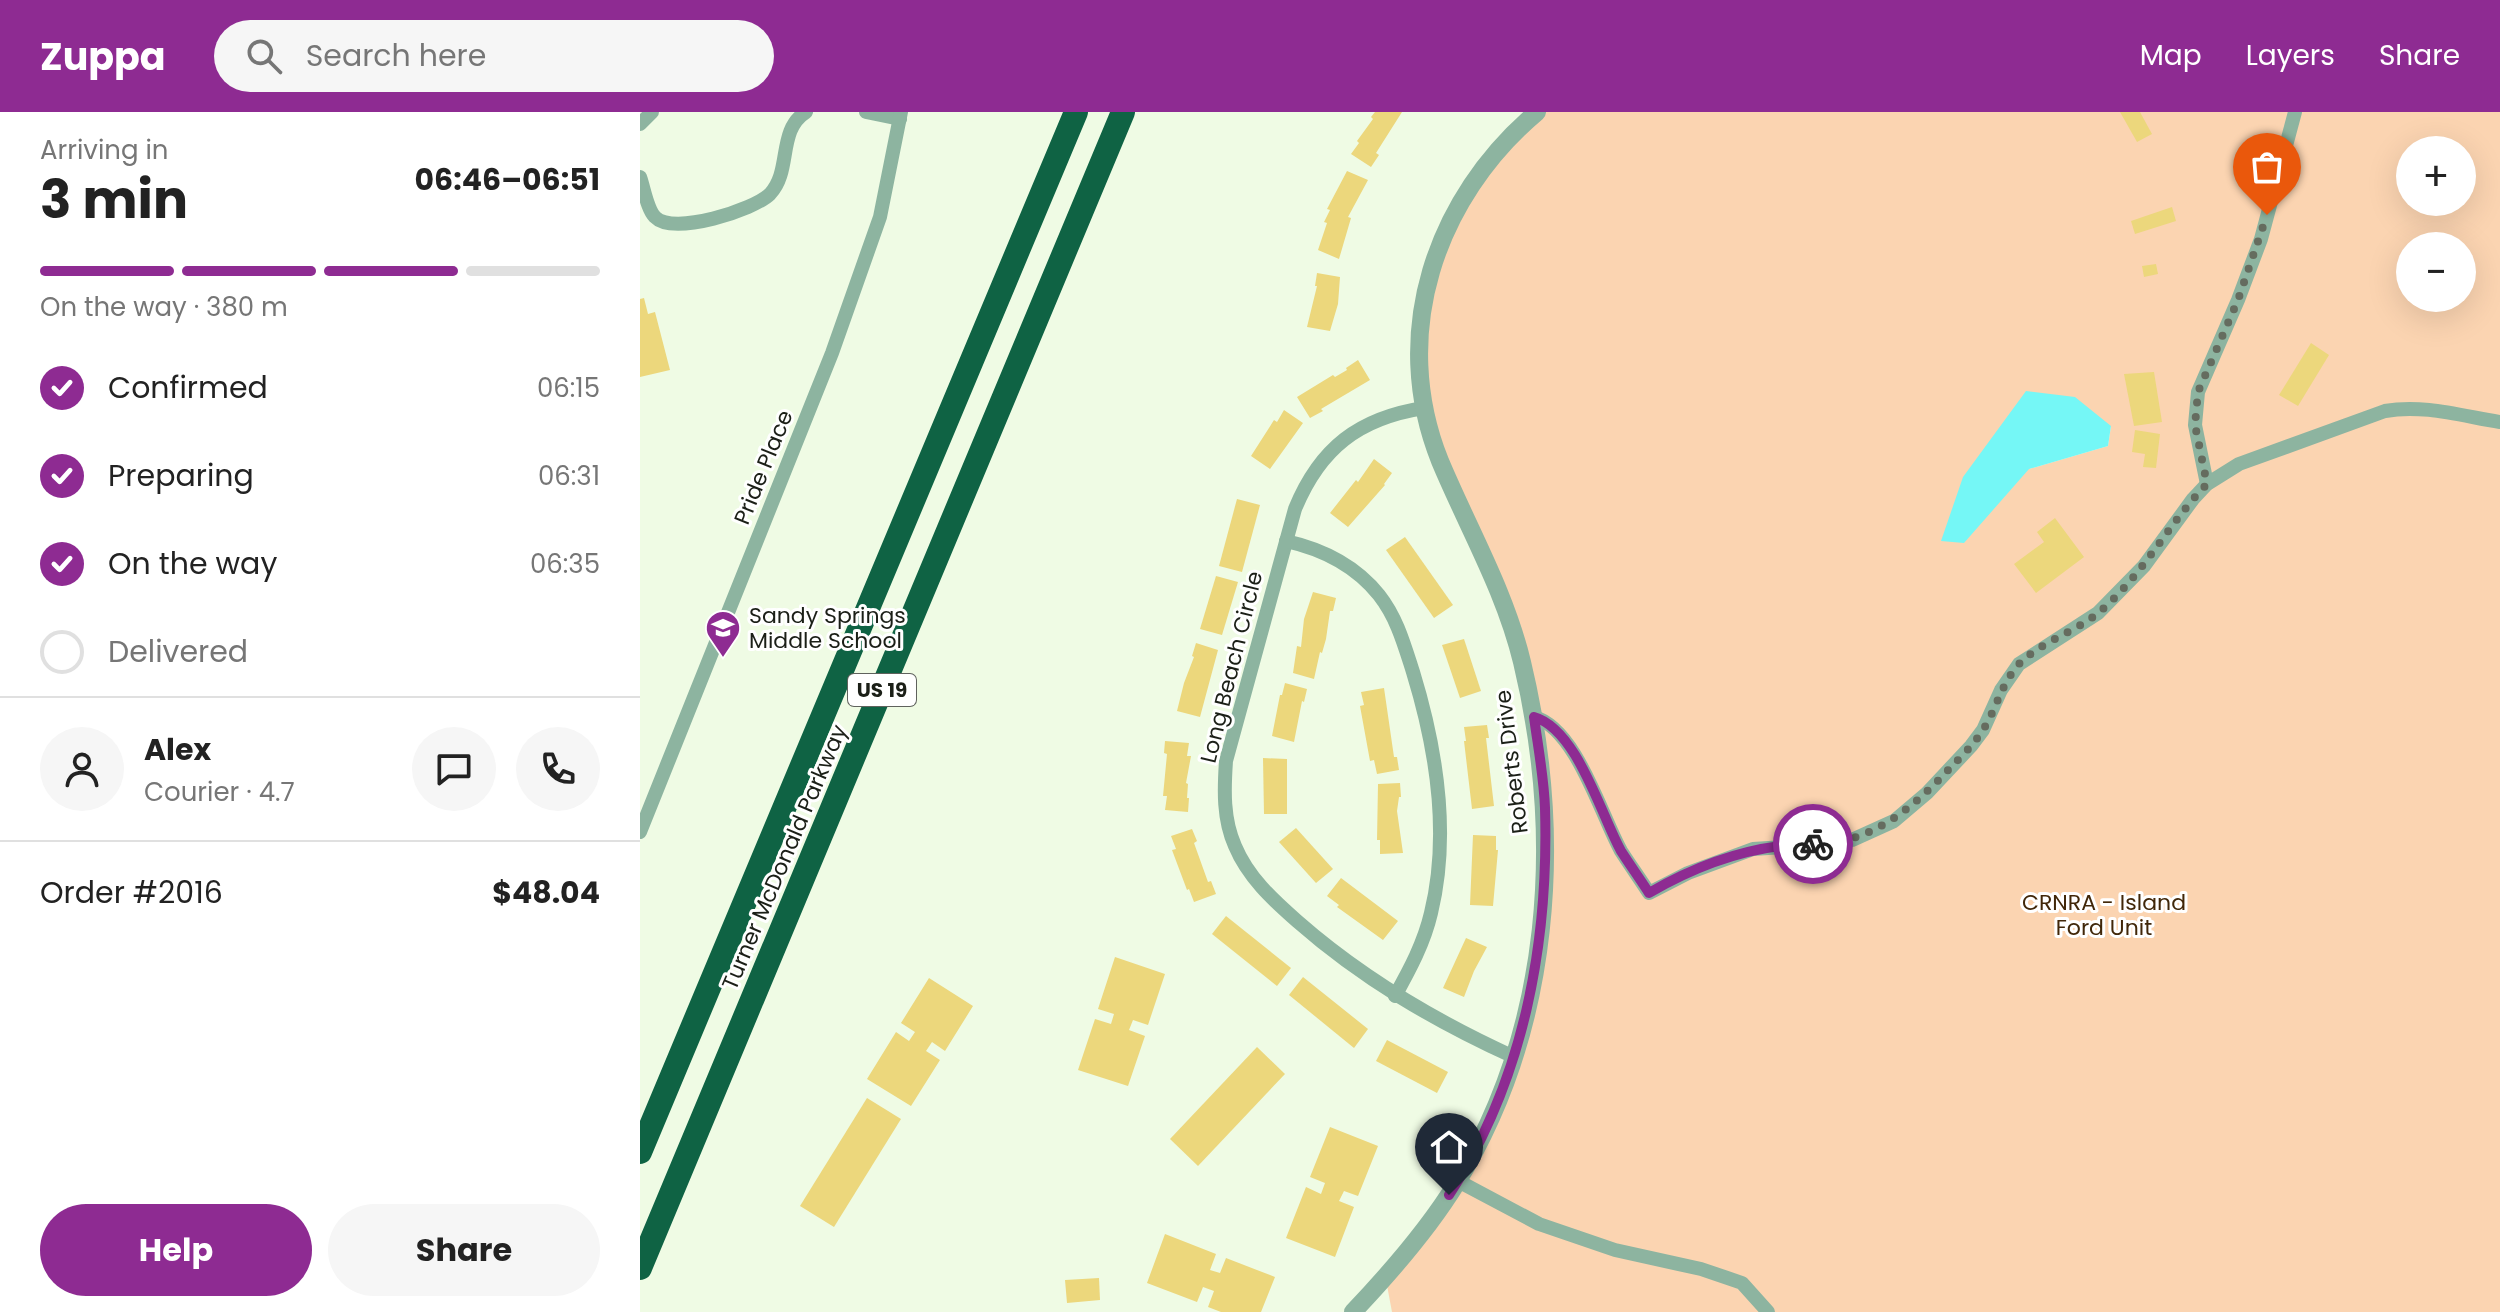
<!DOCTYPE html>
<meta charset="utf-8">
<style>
:root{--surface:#fff;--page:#f6f6f6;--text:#222;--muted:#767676;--line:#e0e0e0;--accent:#8e2b92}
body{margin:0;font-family:Poppins,sans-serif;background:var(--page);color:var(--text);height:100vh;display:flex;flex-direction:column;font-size:30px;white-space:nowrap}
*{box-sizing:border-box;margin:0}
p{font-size:26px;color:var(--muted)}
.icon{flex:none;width:44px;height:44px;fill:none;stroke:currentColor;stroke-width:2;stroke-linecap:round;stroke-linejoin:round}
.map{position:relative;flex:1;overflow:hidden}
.sheet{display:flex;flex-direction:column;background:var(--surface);width:640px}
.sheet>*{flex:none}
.tools{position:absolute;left:1756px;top:24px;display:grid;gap:16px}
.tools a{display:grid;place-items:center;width:80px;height:80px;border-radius:50%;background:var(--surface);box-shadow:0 8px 32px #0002;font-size:40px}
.pin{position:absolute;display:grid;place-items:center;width:68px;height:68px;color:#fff;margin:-82px -34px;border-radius:50% 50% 50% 0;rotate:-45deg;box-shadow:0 0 8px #0007}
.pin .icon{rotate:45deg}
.courier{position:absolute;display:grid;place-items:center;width:80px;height:80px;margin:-40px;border:6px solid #8e2b92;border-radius:50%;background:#fff;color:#222;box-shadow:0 2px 10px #0007}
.head em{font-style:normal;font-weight:700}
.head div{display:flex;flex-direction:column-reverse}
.head{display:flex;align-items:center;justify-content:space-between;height:136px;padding:0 40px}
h1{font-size:52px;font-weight:700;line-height:60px}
.bar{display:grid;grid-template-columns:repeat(4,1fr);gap:12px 8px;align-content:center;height:96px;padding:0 40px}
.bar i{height:10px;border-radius:6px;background:var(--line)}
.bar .current{background:var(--accent)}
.bar p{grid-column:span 4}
.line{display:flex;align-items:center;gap:20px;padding:0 40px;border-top:2px solid var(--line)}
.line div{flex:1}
.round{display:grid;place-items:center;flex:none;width:84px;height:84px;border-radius:42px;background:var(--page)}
ol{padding:0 40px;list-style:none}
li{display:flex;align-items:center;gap:24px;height:88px}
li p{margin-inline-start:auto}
li .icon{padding:8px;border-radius:50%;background:var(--accent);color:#fff;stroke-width:4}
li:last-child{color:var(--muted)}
li i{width:44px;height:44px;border:4px solid var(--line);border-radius:50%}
.button{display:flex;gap:16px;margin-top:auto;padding:16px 40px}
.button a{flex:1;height:92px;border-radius:48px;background:var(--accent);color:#fff;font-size:32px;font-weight:700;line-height:92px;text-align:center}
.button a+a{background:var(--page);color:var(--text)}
header{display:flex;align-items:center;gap:48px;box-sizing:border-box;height:112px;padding:0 40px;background:var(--accent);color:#fff}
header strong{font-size:38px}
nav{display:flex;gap:44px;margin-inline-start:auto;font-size:28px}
.search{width:560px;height:72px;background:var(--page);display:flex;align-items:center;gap:20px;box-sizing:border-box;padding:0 28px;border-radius:44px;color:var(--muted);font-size:30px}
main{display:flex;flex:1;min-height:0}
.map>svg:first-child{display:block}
.green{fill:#fbd4b1;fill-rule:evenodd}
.water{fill:#75f7f6}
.building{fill:#ecd77c}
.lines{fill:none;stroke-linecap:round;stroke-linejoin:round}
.minor{stroke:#8db4a0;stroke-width:14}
.tertiary{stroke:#8db4a0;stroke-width:18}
.motorway{stroke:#0f6344;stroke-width:24}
.done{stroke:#656c5f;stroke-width:8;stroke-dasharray:0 14.4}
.route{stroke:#8e2b92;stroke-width:10}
.labels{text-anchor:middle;stroke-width:6;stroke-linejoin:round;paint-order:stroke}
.shield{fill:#fff;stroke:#5f625d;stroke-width:2}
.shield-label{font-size:20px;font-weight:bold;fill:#1b1f17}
.street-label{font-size:22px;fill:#1b1f17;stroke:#fff}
.poi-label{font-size:22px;fill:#1b1f17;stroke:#fff;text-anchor:start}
.park-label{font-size:22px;fill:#412709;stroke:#fff}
</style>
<header>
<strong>Zuppa</strong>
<div class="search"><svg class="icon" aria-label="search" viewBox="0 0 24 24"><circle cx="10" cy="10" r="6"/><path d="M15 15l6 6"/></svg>Search here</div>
<nav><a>Map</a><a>Layers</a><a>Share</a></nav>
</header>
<main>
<section class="sheet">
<div class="head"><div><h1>3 min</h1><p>Arriving in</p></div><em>06:46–06:51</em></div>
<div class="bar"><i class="current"></i><i class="current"></i><i class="current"></i><i></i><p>On the way · 380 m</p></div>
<ol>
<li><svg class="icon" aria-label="check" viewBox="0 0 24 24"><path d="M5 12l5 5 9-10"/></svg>Confirmed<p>06:15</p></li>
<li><svg class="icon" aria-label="check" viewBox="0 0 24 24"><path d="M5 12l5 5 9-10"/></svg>Preparing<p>06:31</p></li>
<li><svg class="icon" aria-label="check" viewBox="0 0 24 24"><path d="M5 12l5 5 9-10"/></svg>On the way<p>06:35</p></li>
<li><i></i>Delivered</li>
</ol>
<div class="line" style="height:144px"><a class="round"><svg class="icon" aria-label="person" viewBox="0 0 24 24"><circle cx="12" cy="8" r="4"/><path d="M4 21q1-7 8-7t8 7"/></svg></a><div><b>Alex</b><p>Courier · 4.7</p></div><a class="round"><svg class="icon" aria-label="chat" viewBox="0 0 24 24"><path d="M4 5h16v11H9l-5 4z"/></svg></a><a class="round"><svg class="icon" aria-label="phone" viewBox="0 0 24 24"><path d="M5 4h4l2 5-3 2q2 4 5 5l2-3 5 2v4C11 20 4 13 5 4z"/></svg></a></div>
<div class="line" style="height:104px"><div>Order #2016</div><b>$48.04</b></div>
<div class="button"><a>Help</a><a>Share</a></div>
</section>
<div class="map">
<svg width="1860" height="1200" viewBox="0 0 1860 1200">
<rect width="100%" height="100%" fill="#effbe4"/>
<path class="green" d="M896,0H1860V1200H752L746,1168L860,989L893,864L904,702L887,568L781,281L789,167L826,74ZM1770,38H1822V90H1770ZM1770,134H1822V186H1770ZM1471,314L1468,334L1389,357Z"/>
<polygon class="water" points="1386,279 1435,285 1471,314 1468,334 1389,357 1324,431 1301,429 1323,365"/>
<g class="building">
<polygon points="735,0 762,0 736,41 739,43 731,55 711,42 719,31 717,29 733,7 731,5"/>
<polygon points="1480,0 1500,0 1512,22 1497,30"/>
<polygon points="707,59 728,68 708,105 711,106 699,147 678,138 687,111 684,110 690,98 687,97"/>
<polygon points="1532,95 1536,109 1495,122 1491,109"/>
<polygon points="1516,152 1518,162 1504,165 1502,154"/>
<polygon points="677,161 700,165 698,192 690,219 667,215 677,174 675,174"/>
<polygon points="4,186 8,202 15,200 30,258 0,265 0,187"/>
<polygon points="1671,231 1689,243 1658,294 1639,283"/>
<polygon points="718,248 730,268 681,297 683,299 670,306 657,285 693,263 695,265 707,258 706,256"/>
<polygon points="1514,260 1522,310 1494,314 1484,262"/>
<polygon points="644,298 663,311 630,357 611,344 634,308 637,310"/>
<polygon points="1495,318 1520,322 1516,356 1503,355 1505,342 1492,340"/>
<polygon points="734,347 752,361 744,372 745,373 708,415 690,401 716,368 718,370"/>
<polygon points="597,387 620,393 602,460 579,454"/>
<polygon points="1415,406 1444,445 1396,481 1374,452 1404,430 1397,420"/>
<polygon points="765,425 813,493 794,506 746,438"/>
<polygon points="576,464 598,470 582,523 560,517"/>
<polygon points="673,480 696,486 693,499 690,499 686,527 682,541 680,540 674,567 653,561 657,534 661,535 664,507"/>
<polygon points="824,527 841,579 820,586 802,533"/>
<polygon points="556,531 578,538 560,605 537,599 544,571 554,545 552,544"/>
<polygon points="645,571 667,577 664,590 662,589 654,630 632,624 640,583 642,583"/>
<polygon points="744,576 754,645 757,645 759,658 737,662 734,648 730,649 720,594 724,593 721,580"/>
<polygon points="847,613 849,626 846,626 854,694 832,697 824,629 826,629 824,615"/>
<polygon points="525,629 549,631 547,644 551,644 546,671 548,672 547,686 549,686 548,700 525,698 527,684 523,684 527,642 524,641"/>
<polygon points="623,646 647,647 647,702 624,702"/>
<polygon points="760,671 761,685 759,685 757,699 763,741 740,742 740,728 737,728 738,672"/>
<polygon points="656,716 693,757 676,771 639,730"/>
<polygon points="552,717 557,729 554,731 568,770 571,769 576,782 554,790 549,777 547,778 532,738 536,737 531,724"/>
<polygon points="833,723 856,724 856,738 858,738 853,794 830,793"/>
<polygon points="701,766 758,809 743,828 697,795 699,793 687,784"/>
<polygon points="586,804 651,856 637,874 572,822"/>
<polygon points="826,826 847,835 834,859 824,885 803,876"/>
<polygon points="475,845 525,862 508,913 493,908 489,918 505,924 488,974 438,958 455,907 471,912 474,902 458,897"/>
<polygon points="663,865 728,917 714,936 649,883"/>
<polygon points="289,866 333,894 305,939 292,930 286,939 300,948 271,994 227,967 256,920 269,929 275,920 261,911"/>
<polygon points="747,928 808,960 797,981 736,949"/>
<polygon points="617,935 645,962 558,1054 530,1027"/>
<polygon points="227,986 261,1007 194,1115 160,1094"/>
<polygon points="690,1015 738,1034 718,1084 704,1079 699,1089 714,1095 695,1145 646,1126 666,1075 681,1082 685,1071 670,1065"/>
<polygon points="525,1122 576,1142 570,1158 580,1161 586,1146 635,1165 621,1200 581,1200 568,1195 574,1179 563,1175 557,1190 507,1171"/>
<polygon points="459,1166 460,1188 427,1191 425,1168"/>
</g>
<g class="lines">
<g class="minor">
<polyline points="226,0 260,7"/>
<polyline points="0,12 12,0"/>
<path d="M0,65C4,76 7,97 15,105C33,124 114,98 130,82C152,59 137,18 166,0"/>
<path d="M784,296C719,306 680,336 655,397L586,649C584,678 583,707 595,734C608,765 632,787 657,809C723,867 795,909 874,945"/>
<polyline points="1567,372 1555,313 1558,280 1598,188 1621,127 1655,0"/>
<path d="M646,429C682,437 715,453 739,483C757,506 764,532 773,560C796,635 810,723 791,801C784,831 770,857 755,884"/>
<path d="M894,605C936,616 961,703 981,739C990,753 1000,767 1009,781L1048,761L1113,737L1192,732L1212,728L1254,709L1287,681L1331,634L1343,618L1361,578L1379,552L1458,501L1504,454L1553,387L1567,372L1599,352L1745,299C1783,292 1822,304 1860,310"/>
<polyline points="0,720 192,241 240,105 261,0"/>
<polyline points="818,1069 899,1112 975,1138 1061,1157 1102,1171 1128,1200"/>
</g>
<path class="tertiary" d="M713,1200C750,1161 787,1119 816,1072C912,916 924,725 882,550C865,479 828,416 800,349C749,222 795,86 897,0"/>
<g class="motorway">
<polyline points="0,1040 436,0"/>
<polyline points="0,1156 483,0"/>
</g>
</g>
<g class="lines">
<path class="done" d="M1173,732C1231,732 1273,696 1311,655C1322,644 1334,632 1343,618C1357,596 1362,569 1381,550C1403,529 1435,520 1458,501C1502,465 1528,412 1567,372L1555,313L1558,280L1598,188L1627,103"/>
<path class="route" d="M809,1083C884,968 909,831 905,696C904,666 898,635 894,605C937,617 961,703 981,739C990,753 1000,767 1009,781C1059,752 1115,732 1173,732"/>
</g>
<defs>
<symbol id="school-pin" viewBox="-11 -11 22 30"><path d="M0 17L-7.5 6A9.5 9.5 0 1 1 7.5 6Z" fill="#8e2b92" stroke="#fff"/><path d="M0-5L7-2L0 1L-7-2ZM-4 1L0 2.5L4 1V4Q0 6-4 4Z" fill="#fff"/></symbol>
</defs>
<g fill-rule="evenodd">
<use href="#school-pin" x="63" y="496" width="40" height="54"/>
</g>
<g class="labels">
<rect class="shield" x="208" y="562" width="68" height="32" rx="6"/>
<g class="shield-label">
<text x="242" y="585">US 19</text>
</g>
<g class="street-label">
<text transform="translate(123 355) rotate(-68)" y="8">Pride Place</text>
<text transform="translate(591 555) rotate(-76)" y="8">Long Beach Circle</text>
<text transform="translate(871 650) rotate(-97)" y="8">Roberts Drive</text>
<text transform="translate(144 745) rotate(-67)" y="8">Turner McDonald Parkway</text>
</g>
<g class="poi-label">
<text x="109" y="511">Sandy Springs<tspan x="109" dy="25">Middle School</tspan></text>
</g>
<g class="park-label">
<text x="1464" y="798">CRNRA - Island<tspan x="1464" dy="25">Ford Unit</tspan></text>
</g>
</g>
</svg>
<div class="tools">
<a>+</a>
<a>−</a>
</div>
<div class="pin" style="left:1627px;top:103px;background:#ea580c"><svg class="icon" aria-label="bag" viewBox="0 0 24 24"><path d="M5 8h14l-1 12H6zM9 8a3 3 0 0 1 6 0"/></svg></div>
<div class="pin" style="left:809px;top:1083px;background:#1f2937"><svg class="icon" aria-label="home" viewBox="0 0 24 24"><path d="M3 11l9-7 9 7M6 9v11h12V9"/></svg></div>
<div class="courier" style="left:1173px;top:732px"><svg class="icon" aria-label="bike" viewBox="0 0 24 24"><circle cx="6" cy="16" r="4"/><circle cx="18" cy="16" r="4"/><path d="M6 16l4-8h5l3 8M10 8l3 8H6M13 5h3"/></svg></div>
</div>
</main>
